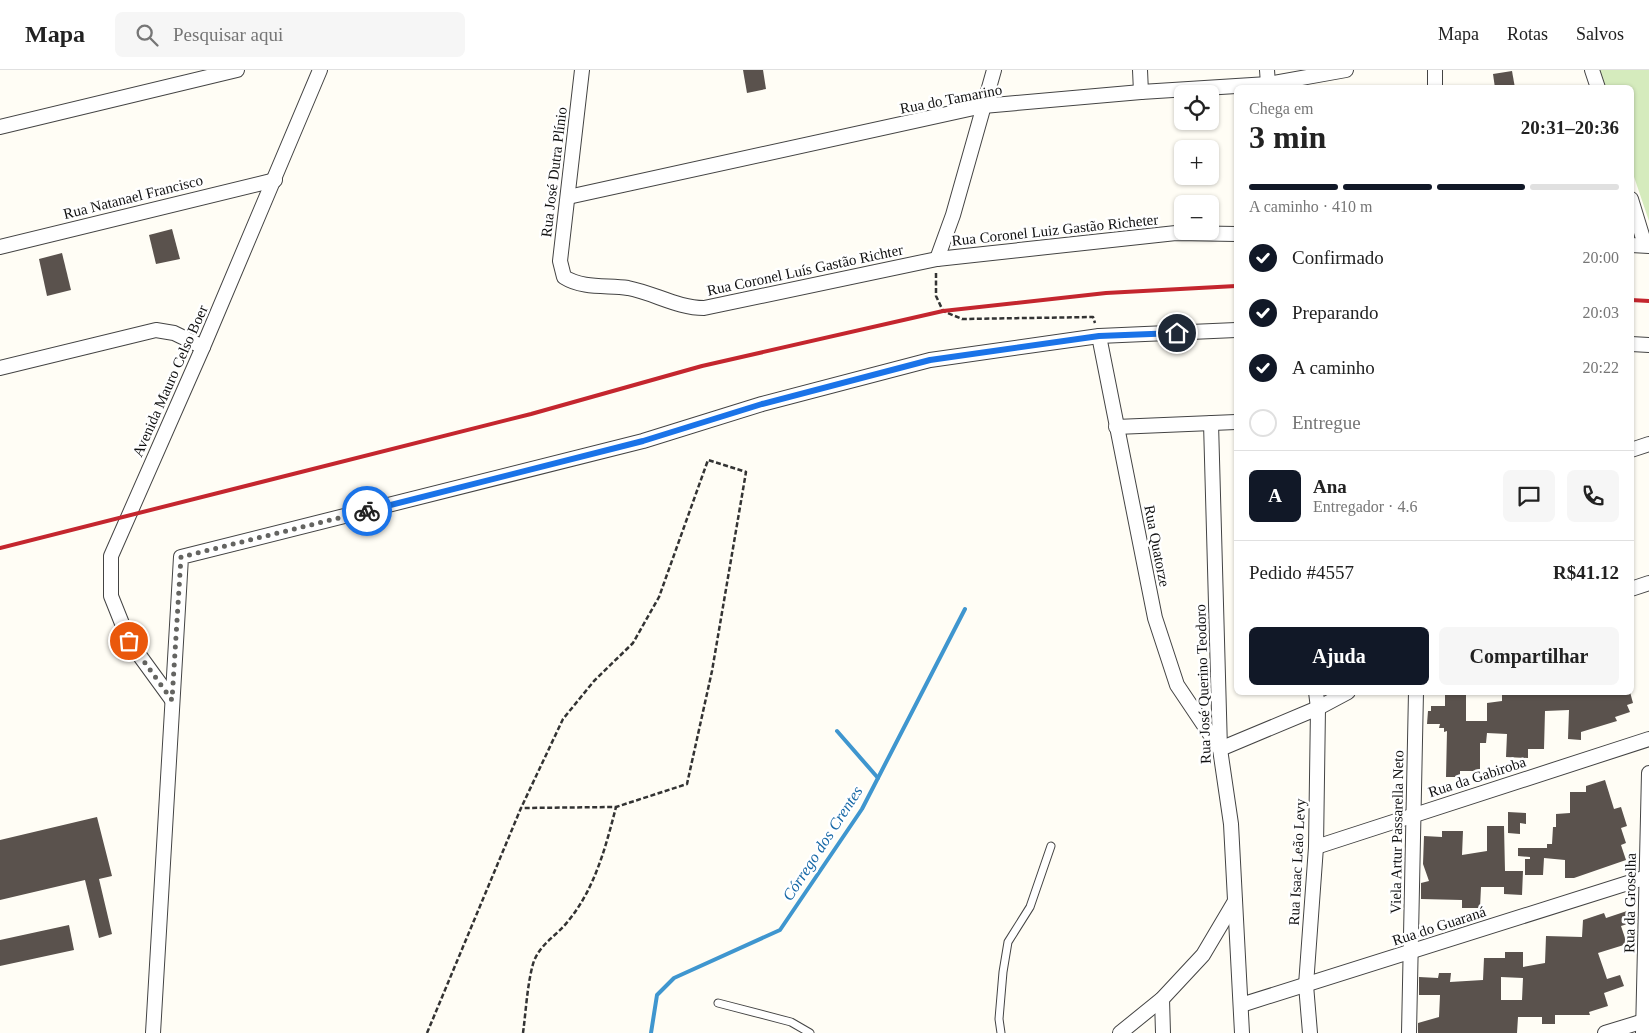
<!DOCTYPE html>
<html lang="pt">
<meta charset="utf-8">
<style>
:root{--surface:#fff;--page:#f6f6f6;--text:#222;--muted:#767676;--line:#e0e0e0;--accent:#111827}
body{margin:0;font-family:Georgia,serif;background:var(--page);color:var(--text);height:100vh;display:flex;flex-direction:column;font-size:19px;white-space:nowrap}
*{box-sizing:border-box;margin:0}
p{font-size:16px;color:var(--muted)}
.icon{flex:none;width:28px;height:28px;fill:none;stroke:currentColor;stroke-width:2;stroke-linecap:round;stroke-linejoin:round}
.map{position:relative;flex:1;overflow:hidden}
.details{position:absolute;left:1234px;top:15px;width:400px;height:610px;display:flex;flex-direction:column;background:var(--surface);border-radius:8px;box-shadow:0 1px 4px #0004}
.details>*{flex:none}
.tools{position:absolute;left:1174px;top:15px;display:grid;gap:10px}
.tools a{display:grid;place-items:center;width:45px;height:45px;border-radius:8px;background:var(--surface);box-shadow:0 1px 4px #0004;font-size:25px}
.pin{position:absolute;display:grid;place-items:center;width:42px;height:42px;color:#fff;margin:-21px;border:2px solid #fff;border-radius:50%;box-shadow:0 1px 5px #0007}
.courier{position:absolute;display:grid;place-items:center;width:50px;height:50px;margin:-25px;border:4px solid #1a73e8;border-radius:50%;background:#fff;color:#222;box-shadow:0 1px 6px #0007}
.headline em{font-style:normal;font-weight:700}
.headline div{display:flex;flex-direction:column-reverse}
.headline{display:flex;align-items:center;justify-content:space-between;height:85px;padding:0 15px}
h1{font-size:32px;font-weight:700;line-height:38px}
.bar{display:grid;grid-template-columns:repeat(4,1fr);gap:8px 5px;align-content:center;height:60px;padding:0 15px}
.bar i{height:6px;border-radius:4px;background:var(--line)}
.bar .active{background:var(--accent)}
.bar p{grid-column:span 4}
.line{display:flex;align-items:center;gap:12px;padding:0 15px;border-top:1px solid var(--line)}
.line div{flex:1}
.round{display:grid;place-items:center;flex:none;width:52px;height:52px;border-radius:8px;background:var(--page)}
ol{padding:0 15px;list-style:none}
li{display:flex;align-items:center;gap:15px;height:55px}
li p{margin-inline-start:auto}
li .icon{padding:5px;border-radius:50%;background:var(--accent);color:#fff;stroke-width:4}
li:last-child{color:var(--muted)}
li i{width:28px;height:28px;border:2px solid var(--line);border-radius:50%}
.action{display:flex;gap:10px;margin-top:auto;padding:10px 15px}
.action a{flex:1;height:58px;border-radius:8px;background:var(--accent);color:#fff;font-size:20px;font-weight:700;line-height:58px;text-align:center}
.action a+a{background:var(--page);color:var(--text)}
header{display:flex;align-items:center;gap:30px;box-sizing:border-box;height:70px;padding:0 25px;background:var(--surface);border-bottom:1px solid var(--line)}
header strong{font-size:24px}
nav{display:flex;gap:28px;margin-inline-start:auto;font-size:18px}
.search{width:350px;height:45px;background:var(--page);display:flex;align-items:center;gap:12px;box-sizing:border-box;padding:0 18px;border-radius:8px;color:var(--muted);font-size:19px}
.map>svg:first-child{display:block}
.green{fill:#d5ebbd}
.lines{fill:none;stroke-linecap:round;stroke-linejoin:round}
.stream{stroke:#3f96cf;stroke-width:4}
.building{fill:#5a524d;fill-rule:evenodd}
.lane-casing{stroke:#444;stroke-width:9}
.street-casing{stroke:#444;stroke-width:16}
.path{stroke:#333;stroke-width:2.5;stroke-dasharray:5 2.5;stroke-linecap:butt}
.lane{stroke:#fff;stroke-width:7}
.street{stroke:#fff;stroke-width:14}
.rail{stroke:#c4262e;stroke-width:4}
.done{stroke:#646461;stroke-width:5;stroke-dasharray:0 9}
.route{stroke:#1a73e8;stroke-width:6}
.labels{text-anchor:middle;stroke-width:5;stroke-linejoin:round;paint-order:stroke}
.street-label{font-size:15px;fill:#111;stroke:#fff}
.water-label{font-size:16px;font-style:italic;fill:#1768a6;stroke:#fff}
</style>
<header>
<strong>Mapa</strong>
<div class="search"><svg class="icon" aria-label="search" viewBox="0 0 24 24"><circle cx="10" cy="10" r="6"/><path d="M15 15l6 6"/></svg>Pesquisar aqui</div>
<nav><a>Mapa</a><a>Rotas</a><a>Salvos</a></nav>
</header>
<div class="map">
<svg width="1649" height="963" viewBox="0 0 1649 963">
<rect width="100%" height="100%" fill="#fffdf5"/>
<polygon class="green" points="1598,0 1649,0 1649,151 1631,98 1631,18 1604,17"/>
<g class="lines">
<g class="stream">
<polyline points="837,661 878,708"/>
<polyline points="651,963 657,925 674,908 780,860 862,739 965,539"/>
</g>
</g>
<g class="building">
<polygon points="743,0 763,0 766,19 747,23"/>
<polygon points="1512,1 1515,18 1495,18 1493,4"/>
<polygon points="172,159 180,189 156,194 149,165"/>
<polygon points="62,183 71,220 47,226 39,189"/>
<polygon points="1445,622 1466,622 1466,651 1487,651 1487,633 1502,631 1502,622 1630,622 1633,633 1627,635 1630,642 1615,647 1617,651 1581,662 1581,670 1568,669 1569,640 1545,641 1544,679 1528,679 1528,688 1506,687 1507,664 1487,663 1486,673 1480,673 1480,701 1460,701 1460,707 1446,707 1447,661 1444,662 1444,658 1439,658 1440,654 1427,654 1428,641 1431,641 1431,636 1445,636"/>
<polygon points="1605,710 1614,739 1621,737 1627,756 1621,758 1626,773 1621,775 1626,790 1574,808 1565,808 1565,790 1544,788 1543,805 1525,805 1525,789 1530,789 1530,787 1518,786 1518,778 1547,778 1547,774 1552,774 1553,757 1556,757 1556,744 1570,743 1570,722 1586,722 1586,716"/>
<polygon points="1508,742 1526,743 1526,754 1520,753 1520,764 1508,763"/>
<polygon points="97,747 112,806 99,809 112,864 99,868 85,810 0,830 0,770"/>
<polygon points="1487,756 1504,756 1505,801 1523,801 1522,825 1504,824 1504,817 1481,817 1480,838 1462,838 1462,830 1421,829 1421,813 1429,811 1423,794 1424,766 1442,767 1442,761 1463,761 1462,785 1487,781"/>
<path d="M1630,840L1634,852L1621,856L1627,874L1598,883L1607,909L1620,905L1624,916L1604,923L1608,936L1589,942L1590,945H1555V954H1542V947H1518L1517,963H1418V953L1439,947L1440,925H1419V907L1438,908L1439,903H1451L1450,912L1483,910L1484,888H1505V882H1523V897L1545,893L1546,866L1582,867L1583,850L1604,843L1606,848ZM1501,907L1523,908L1522,930H1501Z"/>
<polygon points="69,855 74,880 0,896 0,870"/>
</g>
<g class="lines">
<defs>
<g id="lane">
<polyline points="718,933 791,952 810,963"/>
<polyline points="1001,963 999,949 1003,902 1008,872 1030,837 1051,776"/>
</g>
<g id="street">
<path d="M582,0L560,191L564,207C583,219 607,215 628,218C654,223 678,238 704,238L937,189L1176,163L1236,164"/>
<polyline points="1140,0 1141,22"/>
<polyline points="1267,0 1268,14"/>
<polyline points="1592,0 1598,18"/>
<polyline points="1435,18 1435,0"/>
<polyline points="0,57 237,0"/>
<polyline points="568,127 983,36 1141,22 1268,14 1346,0"/>
<polyline points="1631,129 1645,175"/>
<polyline points="1631,175 1649,176"/>
<polyline points="0,177 275,110"/>
<polyline points="937,189 953,145 994,0"/>
<polyline points="1099,266 1155,548 1177,615 1220,679 1318,638 1348,622"/>
<polyline points="1631,274 1649,275"/>
<polyline points="0,298 156,260 174,263 203,277"/>
<polyline points="1211,353 1220,679 1231,754 1242,963"/>
<polyline points="1116,357 1236,352"/>
<polyline points="1631,380 1649,374"/>
<polyline points="1631,519 1649,513"/>
<polyline points="172,630 129,571 111,526 111,486 203,277 320,0"/>
<polyline points="1316,777 1649,669"/>
<polyline points="1162,929 1163,963"/>
<polyline points="1241,935 1647,807"/>
<polyline points="153,963 181,487 643,371 762,334 930,290 1099,266 1236,260"/>
<polyline points="1120,963 1162,929 1203,885 1235,831"/>
<polyline points="1310,963 1306,915 1316,777 1318,638 1316,622"/>
<polyline points="1409,963 1416,622"/>
<polyline points="1605,963 1644,951"/>
<polyline points="1643,963 1649,703"/>
</g>
</defs>
<use href="#lane" class="lane-casing"/>
<use href="#street" class="street-casing"/>
<g class="path">
<polyline points="936,203 936,226 943,241 962,249 1093,247 1095,253"/>
<polyline points="427,963 521,738 563,649 594,611 633,573 659,527 708,390 746,402 712,601 687,714 616,737 521,738"/>
<path d="M523,963C526,941 527,916 533,894C539,874 557,866 569,850C595,818 606,776 616,737"/>
</g>
<use href="#lane" class="lane"/>
<use href="#street" class="street"/>
<g class="rail">
<polyline points="1631,230 1649,231"/>
<polyline points="0,478 531,344 702,296 943,241 1106,223 1236,216"/>
</g>
</g>
<g class="lines">
<polyline class="done" points="129,571 172,630 181,487 367,441"/>
<polyline class="route" points="367,441 643,371 762,334 930,290 1099,266 1177,263"/>
</g>
<g class="labels">
<g class="street-label">
<text transform="translate(951 29) rotate(-11)" y="5">Rua do Tamarino</text>
<text transform="translate(554 102) rotate(-83)" y="5">Rua José Dutra Plínio</text>
<text transform="translate(133 127) rotate(-14)" y="5">Rua Natanael Francisco</text>
<text transform="translate(1055 160) rotate(-6)" y="5">Rua Coronel Luiz Gastão Richeter</text>
<text transform="translate(805 200) rotate(-12)" y="5">Rua Coronel Luís Gastão Richter</text>
<text transform="translate(170 311) rotate(-66)" y="5">Avenida Mauro Celso Boer</text>
<text transform="translate(1157 476) rotate(79)" y="5">Rua Quatorze</text>
<text transform="translate(1203 614) rotate(-92)" y="5">Rua José Querino Teodoro</text>
<text transform="translate(1477 707) rotate(-18)" y="5">Rua da Gabiroba</text>
<text transform="translate(1397 762) rotate(-89)" y="5">Viela Artur Passarella Neto</text>
<text transform="translate(1297 792) rotate(-87)" y="5">Rua Isaac Leão Levy</text>
<text transform="translate(1630 833) rotate(-89)" y="5">Rua da Groselha</text>
<text transform="translate(1439 856) rotate(-18)" y="5">Rua do Guaraná</text>
</g>
<g class="water-label">
<text transform="translate(822 773) rotate(-57)" y="6">Córrego dos Crentes</text>
</g>
</g>
</svg>
<div class="tools">
<a><svg class="icon" aria-label="locate" viewBox="0 0 24 24"><circle cx="12" cy="12" r="6"/><path d="M12 2v4M12 18v4M2 12h4M18 12h4"/></svg></a>
<a>+</a>
<a>−</a>
</div>
<div class="pin" style="left:129px;top:571px;background:#ea580c"><svg class="icon" aria-label="bag" viewBox="0 0 24 24"><path d="M5 8h14l-1 12H6zM9 8a3 3 0 0 1 6 0"/></svg></div>
<div class="pin" style="left:1177px;top:263px;background:#1f2937"><svg class="icon" aria-label="home" viewBox="0 0 24 24"><path d="M3 11l9-7 9 7M6 9v11h12V9"/></svg></div>
<div class="courier" style="left:367px;top:441px"><svg class="icon" aria-label="bike" viewBox="0 0 24 24"><circle cx="6" cy="16" r="4"/><circle cx="18" cy="16" r="4"/><path d="M6 16l4-8h5l3 8M10 8l3 8H6M13 5h3"/></svg></div>
<section class="details">
<div class="headline"><div><h1>3 min</h1><p>Chega em</p></div><em>20:31–20:36</em></div>
<div class="bar"><i class="active"></i><i class="active"></i><i class="active"></i><i></i><p>A caminho · 410 m</p></div>
<ol>
<li><svg class="icon" aria-label="check" viewBox="0 0 24 24"><path d="M5 12l5 5 9-10"/></svg>Confirmado<p>20:00</p></li>
<li><svg class="icon" aria-label="check" viewBox="0 0 24 24"><path d="M5 12l5 5 9-10"/></svg>Preparando<p>20:03</p></li>
<li><svg class="icon" aria-label="check" viewBox="0 0 24 24"><path d="M5 12l5 5 9-10"/></svg>A caminho<p>20:22</p></li>
<li><i></i>Entregue</li>
</ol>
<div class="line" style="height:90px"><b class="round" style="background:var(--accent);color:#fff">A</b><div><b>Ana</b><p>Entregador · 4.6</p></div><a class="round"><svg class="icon" aria-label="chat" viewBox="0 0 24 24"><path d="M4 5h16v11H9l-5 4z"/></svg></a><a class="round"><svg class="icon" aria-label="phone" viewBox="0 0 24 24"><path d="M5 4h4l2 5-3 2q2 4 5 5l2-3 5 2v4C11 20 4 13 5 4z"/></svg></a></div>
<div class="line" style="height:65px"><div>Pedido #4557</div><b>R$41.12</b></div>
<div class="action"><a>Ajuda</a><a>Compartilhar</a></div>
</section>
</div>
